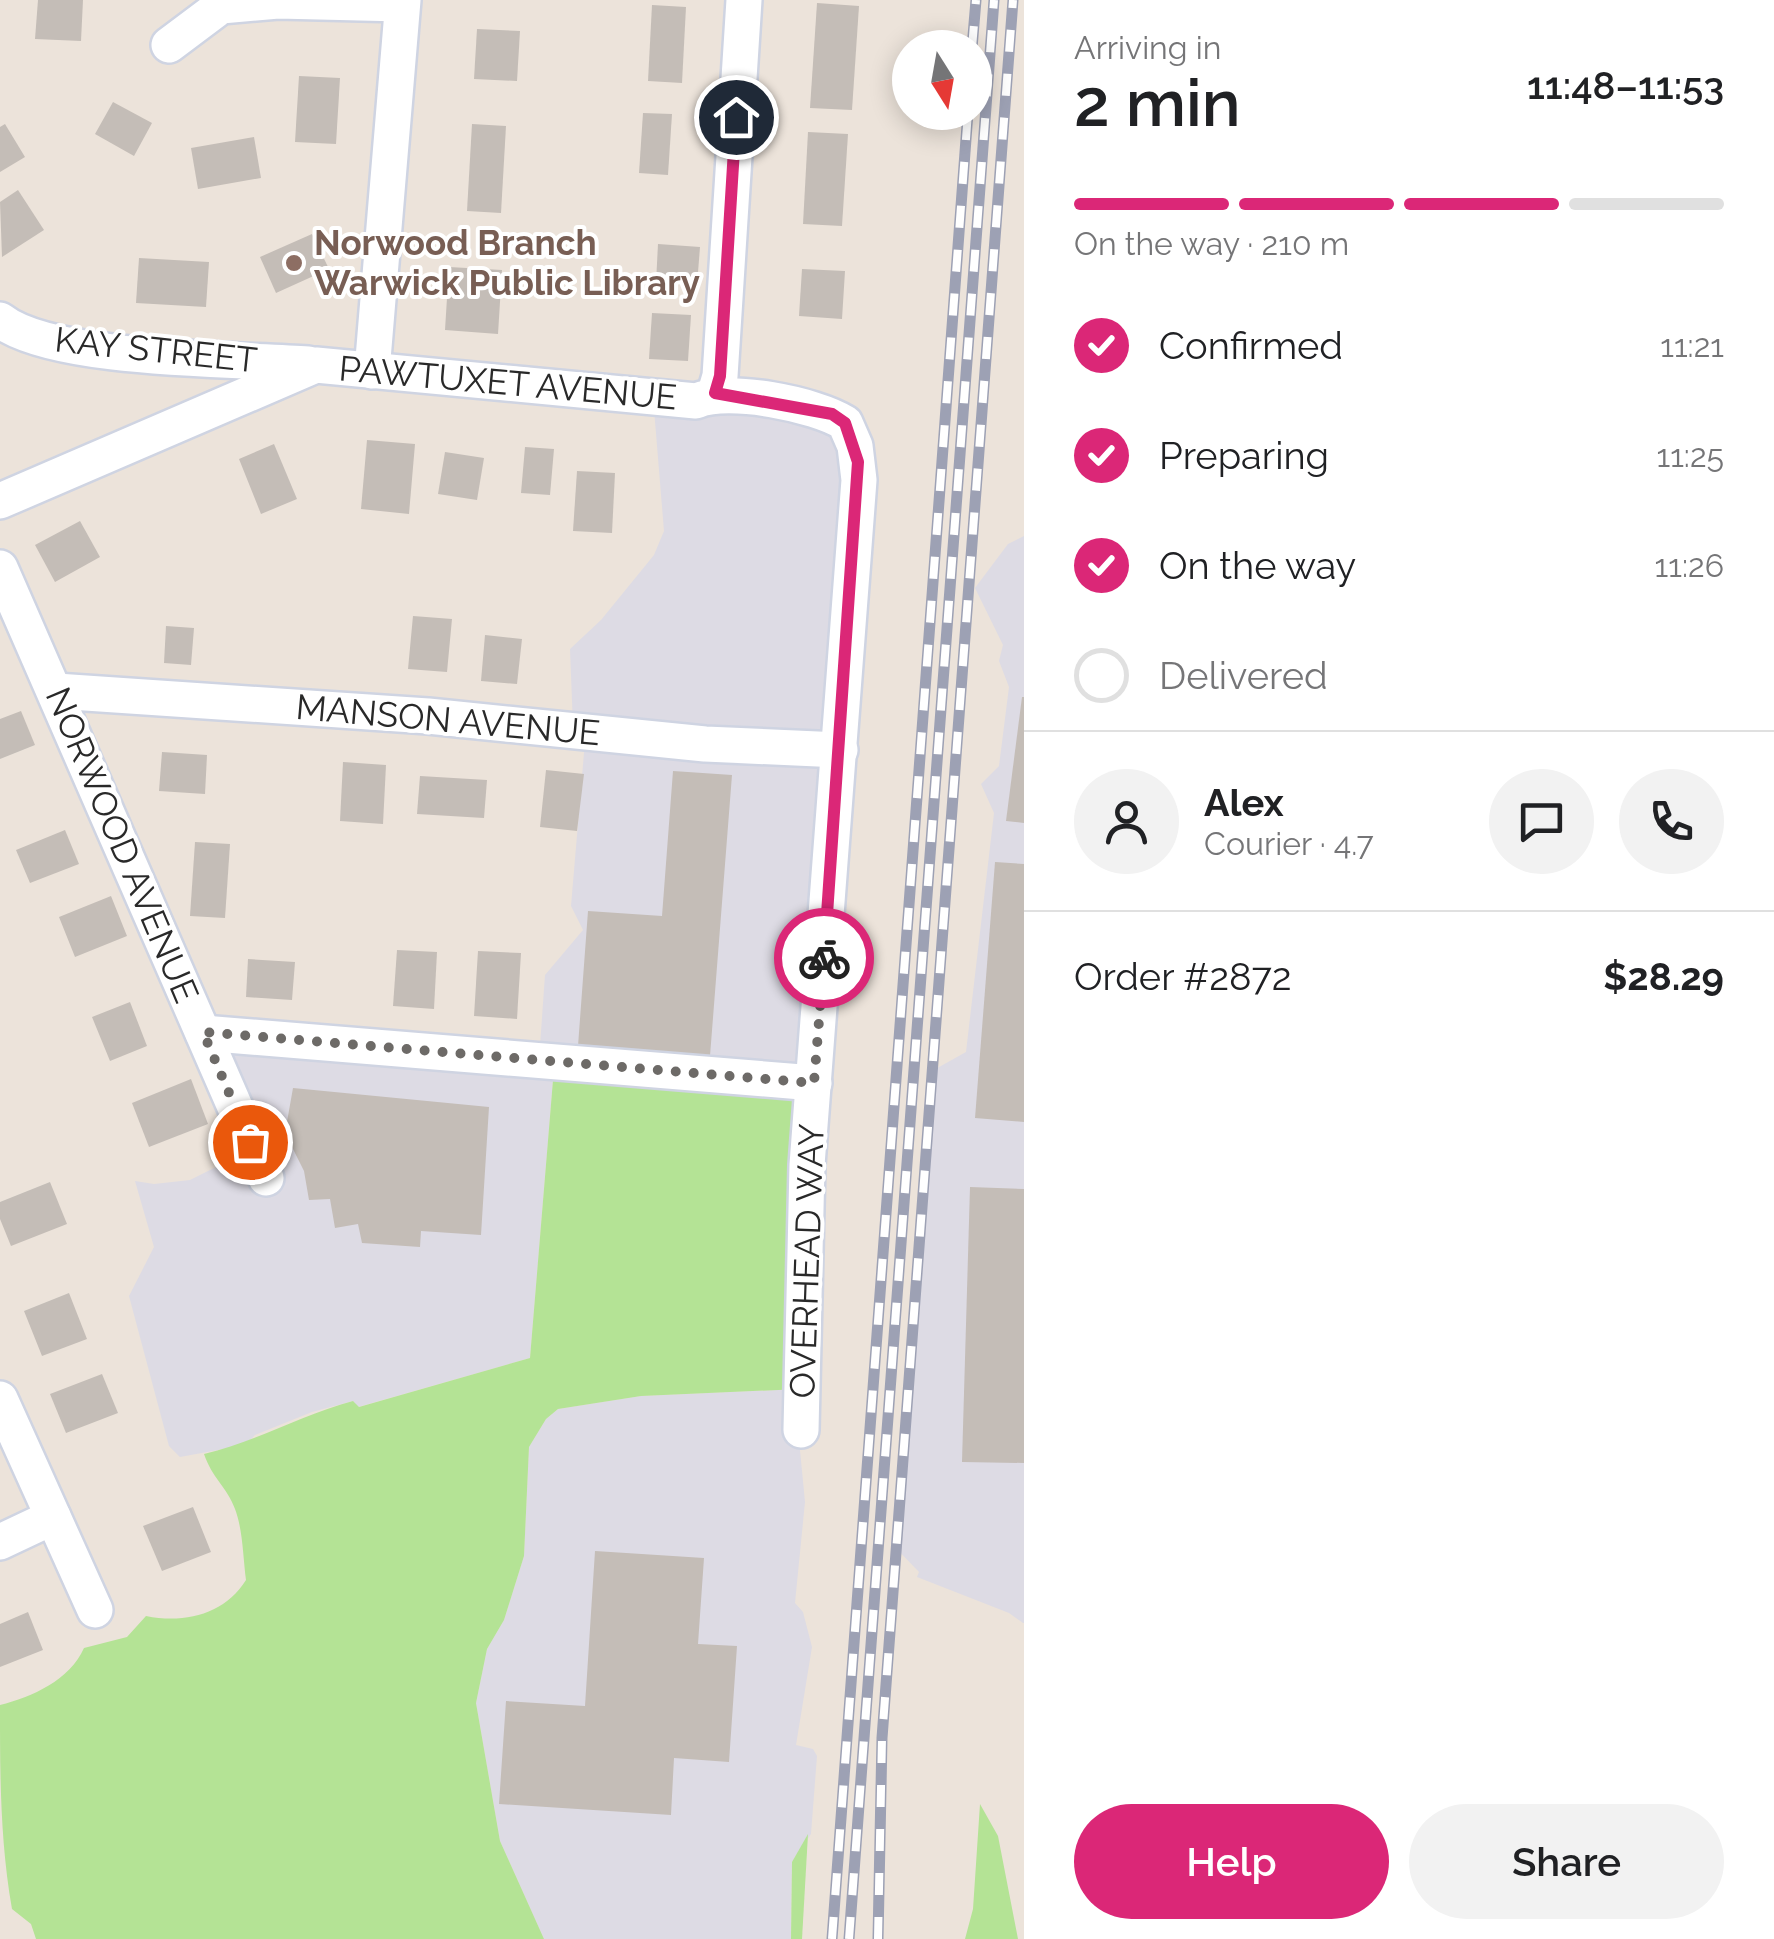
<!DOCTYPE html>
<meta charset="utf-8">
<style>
:root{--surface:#fff;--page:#f2f2f2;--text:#202124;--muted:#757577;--line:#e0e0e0;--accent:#db2777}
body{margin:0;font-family:Raleway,sans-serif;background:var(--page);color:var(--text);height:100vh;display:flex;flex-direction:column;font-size:38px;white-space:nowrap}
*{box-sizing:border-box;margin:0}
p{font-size:32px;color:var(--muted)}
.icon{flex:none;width:55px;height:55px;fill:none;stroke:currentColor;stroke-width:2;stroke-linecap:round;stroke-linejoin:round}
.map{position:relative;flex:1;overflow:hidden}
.details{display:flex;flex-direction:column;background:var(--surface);width:750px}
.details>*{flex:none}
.needle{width:65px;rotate:169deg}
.controls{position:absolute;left:892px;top:30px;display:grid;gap:20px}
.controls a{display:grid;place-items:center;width:100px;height:100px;border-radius:50%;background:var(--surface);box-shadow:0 5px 25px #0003;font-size:50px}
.pin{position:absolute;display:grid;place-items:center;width:85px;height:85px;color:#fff;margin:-42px;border:5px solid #fff;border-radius:50%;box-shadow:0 2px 10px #0007}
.courier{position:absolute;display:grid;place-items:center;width:100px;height:100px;margin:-50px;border:8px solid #db2777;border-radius:50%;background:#fff;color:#222;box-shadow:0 2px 12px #0007}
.headline em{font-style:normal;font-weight:600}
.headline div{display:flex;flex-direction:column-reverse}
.headline{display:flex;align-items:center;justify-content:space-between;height:170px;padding:0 50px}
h1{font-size:65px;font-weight:600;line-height:75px}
.bar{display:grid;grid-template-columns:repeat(4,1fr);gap:15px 10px;align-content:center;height:120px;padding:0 50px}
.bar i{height:12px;border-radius:8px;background:var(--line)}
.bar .selected{background:var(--accent)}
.bar p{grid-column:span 4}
.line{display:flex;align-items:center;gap:25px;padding:0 50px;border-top:2px solid var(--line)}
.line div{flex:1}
.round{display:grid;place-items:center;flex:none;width:105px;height:105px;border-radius:52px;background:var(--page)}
ol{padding:0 50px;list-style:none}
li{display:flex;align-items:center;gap:30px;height:110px}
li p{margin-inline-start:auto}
li .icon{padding:10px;border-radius:50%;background:var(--accent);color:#fff;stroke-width:4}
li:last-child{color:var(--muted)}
li i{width:55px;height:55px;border:5px solid var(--line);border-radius:50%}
.action{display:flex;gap:20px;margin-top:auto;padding:20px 50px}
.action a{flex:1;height:115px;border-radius:60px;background:var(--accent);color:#fff;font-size:40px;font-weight:600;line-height:115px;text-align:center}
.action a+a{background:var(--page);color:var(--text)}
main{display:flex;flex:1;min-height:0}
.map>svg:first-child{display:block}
.industrial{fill:#dddbe4}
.green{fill:#b4e395}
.building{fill:#c4bdb7}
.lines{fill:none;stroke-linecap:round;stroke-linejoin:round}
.street-casing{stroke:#cfd4e2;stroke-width:40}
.street{stroke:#fff;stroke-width:35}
.rail-casing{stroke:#9da1b4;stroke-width:11}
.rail{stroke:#fff;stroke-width:8;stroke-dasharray:22;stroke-linecap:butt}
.done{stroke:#6d6a67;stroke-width:10;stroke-dasharray:0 18}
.route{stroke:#db2777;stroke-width:12}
.education-dot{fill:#8d6e63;stroke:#fff;stroke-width:4}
.labels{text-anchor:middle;stroke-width:8;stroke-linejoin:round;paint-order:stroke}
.education-label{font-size:35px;font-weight:bold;fill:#785e54;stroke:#fff;text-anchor:start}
.street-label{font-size:35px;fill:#292929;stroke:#fff}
</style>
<main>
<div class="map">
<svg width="1024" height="1939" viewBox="0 0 1024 1939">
<rect width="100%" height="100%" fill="#ece3da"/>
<g class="industrial">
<polygon points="654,409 817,412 852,444 797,1084 554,1068 530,1358 358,1407 353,1401 312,1412 255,1435 245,1445 180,1457 169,1446 129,1296 154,1247 135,1181 154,1184 190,1180 246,1152 207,1047 539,1060 545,975 583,930 571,906 585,741 573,727 570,649 601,620 654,555 664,531"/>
<polygon points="1024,536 1024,1623 1023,1623 1009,1613 917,1577 919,1572 891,1543 932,1071 966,1052 994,813 981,784 999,766 1009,687 999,661 1003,645 975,588 1008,544"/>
<polygon points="800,1389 799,1440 805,1502 795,1603 803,1612 812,1647 796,1745 813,1749 817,1756 811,1834 792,1862 791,1939 544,1939 500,1841 476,1703 487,1649 504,1620 524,1556 529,1447 546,1419 558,1409 641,1396"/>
</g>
<g class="green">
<path d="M554,1068L797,1084L800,1389L641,1396L558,1409L546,1419L529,1447L524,1556L504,1620L487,1649L476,1703L500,1841L544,1939H36L31,1924L12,1909C0,1840 0,1775 0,1705C32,1697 70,1680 84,1648L127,1637L146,1616C185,1624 225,1614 246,1580C243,1558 243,1530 235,1509C227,1487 212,1478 204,1454C256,1442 301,1415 353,1401L359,1407L530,1358Z"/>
<polygon points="980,1804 998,1836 1018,1939 965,1939 973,1909"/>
<polygon points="808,1834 802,1939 791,1939 792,1862"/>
</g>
<g class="building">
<polygon points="38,0 83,0 81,41 35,39"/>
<polygon points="817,3 859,6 852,110 810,108"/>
<polygon points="652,5 686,7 682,83 648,81"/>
<polygon points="477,29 520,31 517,81 474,79"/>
<polygon points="299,76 340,78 336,144 295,142"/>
<polygon points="113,102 152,123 134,156 95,134"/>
<polygon points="643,113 672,114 668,175 639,173"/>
<polygon points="5,124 25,157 0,172 0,127"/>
<polygon points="472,124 506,126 501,213 467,211"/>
<polygon points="808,132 848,134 842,226 803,224"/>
<polygon points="254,137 261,178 198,189 191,148"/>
<polygon points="18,190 44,230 2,257 0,202"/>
<polygon points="312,234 329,269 276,293 260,257"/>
<polygon points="658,244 700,247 697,285 656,283"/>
<polygon points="139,258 209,262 206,307 136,303"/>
<polygon points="449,267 502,270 498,334 445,330"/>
<polygon points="802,269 845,271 842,319 799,316"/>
<polygon points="652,313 691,315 688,361 649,359"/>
<polygon points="367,440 415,444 409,514 361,509"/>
<polygon points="274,444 297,499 261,514 239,459"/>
<polygon points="525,447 554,449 550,495 521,493"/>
<polygon points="445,452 484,458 477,500 438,494"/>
<polygon points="577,471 615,473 612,533 573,531"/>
<polygon points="80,521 100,557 55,582 35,545"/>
<polygon points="413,616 452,619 447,672 408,669"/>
<polygon points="166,626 194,628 191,665 164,663"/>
<polygon points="485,635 522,639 517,684 481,681"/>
<polygon points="1022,697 1024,697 1024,823 1006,821"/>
<polygon points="21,711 35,745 0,759 0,719"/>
<polygon points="162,752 207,755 205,794 159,791"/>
<polygon points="343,762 386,765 383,824 340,821"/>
<polygon points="546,770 584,774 577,831 540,827"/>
<polygon points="673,771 732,775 710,1056 578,1046 588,911 662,916"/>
<polygon points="420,776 487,780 484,818 417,814"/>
<polygon points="65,830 79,864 30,883 16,850"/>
<polygon points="195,842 230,844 225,918 190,916"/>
<polygon points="995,862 1024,864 1024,1122 975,1118"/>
<polygon points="111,896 127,936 75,957 59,917"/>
<polygon points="397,950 437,952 434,1009 393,1006"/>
<polygon points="478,951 521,953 517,1019 474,1016"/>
<polygon points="248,959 295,962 292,1000 246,997"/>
<polygon points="130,1002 147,1046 110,1061 92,1017"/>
<polygon points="191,1079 208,1124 149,1147 132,1103"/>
<polygon points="293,1088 489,1107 481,1235 421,1231 420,1247 362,1243 358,1224 335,1228 330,1199 309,1200 304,1171 285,1133"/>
<polygon points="50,1182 67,1224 11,1246 0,1219 0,1202"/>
<polygon points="970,1187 1024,1189 1024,1463 962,1462"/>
<polygon points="69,1293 87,1339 42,1356 24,1311"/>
<polygon points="102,1374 118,1413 66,1433 50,1394"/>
<polygon points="193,1507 211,1552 162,1571 143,1526"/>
<polygon points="595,1551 704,1558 698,1644 737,1646 729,1762 674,1758 671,1815 499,1804 506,1701 585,1706"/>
<polygon points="28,1612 43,1650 0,1667 0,1624"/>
</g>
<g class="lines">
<defs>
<g id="street">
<polyline points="169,45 221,6 278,1 402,4"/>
<path d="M0,320C52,361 237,359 308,364"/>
<polyline points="372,371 403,0"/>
<polyline points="715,393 720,376 744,0"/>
<path d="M0,501L316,365L696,401C728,387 815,404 845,423L855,446L859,480L807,1165L801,1430"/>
<polyline points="0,568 266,1178"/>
<polyline points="56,691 428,716 705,744 840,750"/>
<polyline points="203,1033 814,1083"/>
<polyline points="0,1399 95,1610"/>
<polyline points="0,1542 53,1517"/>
</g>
</defs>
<use href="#street" class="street-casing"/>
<use href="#street" class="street"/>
<defs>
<g id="rail">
<polyline points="972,48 976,0"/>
<polyline points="832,1939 968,112"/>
<polyline points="849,1939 994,0"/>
<polyline points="878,1939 882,1738 1013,0"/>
</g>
</defs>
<use href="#rail" class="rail-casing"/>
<use href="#rail" class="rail"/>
</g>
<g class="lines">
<polyline class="done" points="250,1142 203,1032 814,1083 824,958"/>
<polyline class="route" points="736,117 720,376 715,393 832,414 845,423 858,462 824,958"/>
</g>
<circle class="education-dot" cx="294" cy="263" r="10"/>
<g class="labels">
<g class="education-label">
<text x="314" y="255">Norwood Branch<tspan x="314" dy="40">Warwick Public Library</tspan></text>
</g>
<g class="street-label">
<text transform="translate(156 350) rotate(6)" y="12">KAY STREET</text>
<text transform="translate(508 383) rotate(5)" y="12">PAWTUXET AVENUE</text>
<text transform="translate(448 720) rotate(5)" y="12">MANSON AVENUE</text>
<text transform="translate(122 845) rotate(67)" y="12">NORWOOD AVENUE</text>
<text transform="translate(807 1261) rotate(-88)" y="12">OVERHEAD WAY</text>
</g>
</g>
</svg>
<div class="controls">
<a><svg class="needle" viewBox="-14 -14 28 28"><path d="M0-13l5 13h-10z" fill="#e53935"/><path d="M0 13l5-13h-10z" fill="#757577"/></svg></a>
</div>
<div class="pin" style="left:250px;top:1142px;background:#ea580c"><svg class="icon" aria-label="bag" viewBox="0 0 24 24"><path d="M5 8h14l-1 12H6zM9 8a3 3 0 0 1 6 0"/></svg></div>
<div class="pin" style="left:736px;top:117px;background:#1f2937"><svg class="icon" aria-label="home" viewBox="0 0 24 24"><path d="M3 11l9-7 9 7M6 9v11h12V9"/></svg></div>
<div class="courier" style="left:824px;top:958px"><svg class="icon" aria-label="bike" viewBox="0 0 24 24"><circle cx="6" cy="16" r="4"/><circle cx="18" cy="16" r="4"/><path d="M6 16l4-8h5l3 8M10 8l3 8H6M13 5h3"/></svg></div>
</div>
<section class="details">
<div class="headline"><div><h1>2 min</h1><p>Arriving in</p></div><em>11:48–11:53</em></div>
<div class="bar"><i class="selected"></i><i class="selected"></i><i class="selected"></i><i></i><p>On the way · 210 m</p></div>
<ol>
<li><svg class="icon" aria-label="check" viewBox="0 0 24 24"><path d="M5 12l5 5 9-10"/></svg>Confirmed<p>11:21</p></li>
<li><svg class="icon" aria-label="check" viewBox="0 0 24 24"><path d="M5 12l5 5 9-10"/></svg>Preparing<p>11:25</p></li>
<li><svg class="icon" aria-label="check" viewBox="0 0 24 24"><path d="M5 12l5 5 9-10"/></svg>On the way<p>11:26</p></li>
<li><i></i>Delivered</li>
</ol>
<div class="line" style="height:180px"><a class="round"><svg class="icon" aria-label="person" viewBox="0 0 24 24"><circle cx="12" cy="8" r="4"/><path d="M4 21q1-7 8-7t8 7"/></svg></a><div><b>Alex</b><p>Courier · 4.7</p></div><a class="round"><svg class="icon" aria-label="chat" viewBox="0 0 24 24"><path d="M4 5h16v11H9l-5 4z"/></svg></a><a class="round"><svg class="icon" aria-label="phone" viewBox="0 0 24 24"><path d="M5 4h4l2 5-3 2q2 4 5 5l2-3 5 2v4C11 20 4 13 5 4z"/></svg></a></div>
<div class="line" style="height:130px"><div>Order #2872</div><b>$28.29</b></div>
<div class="action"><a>Help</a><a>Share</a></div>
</section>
</main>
